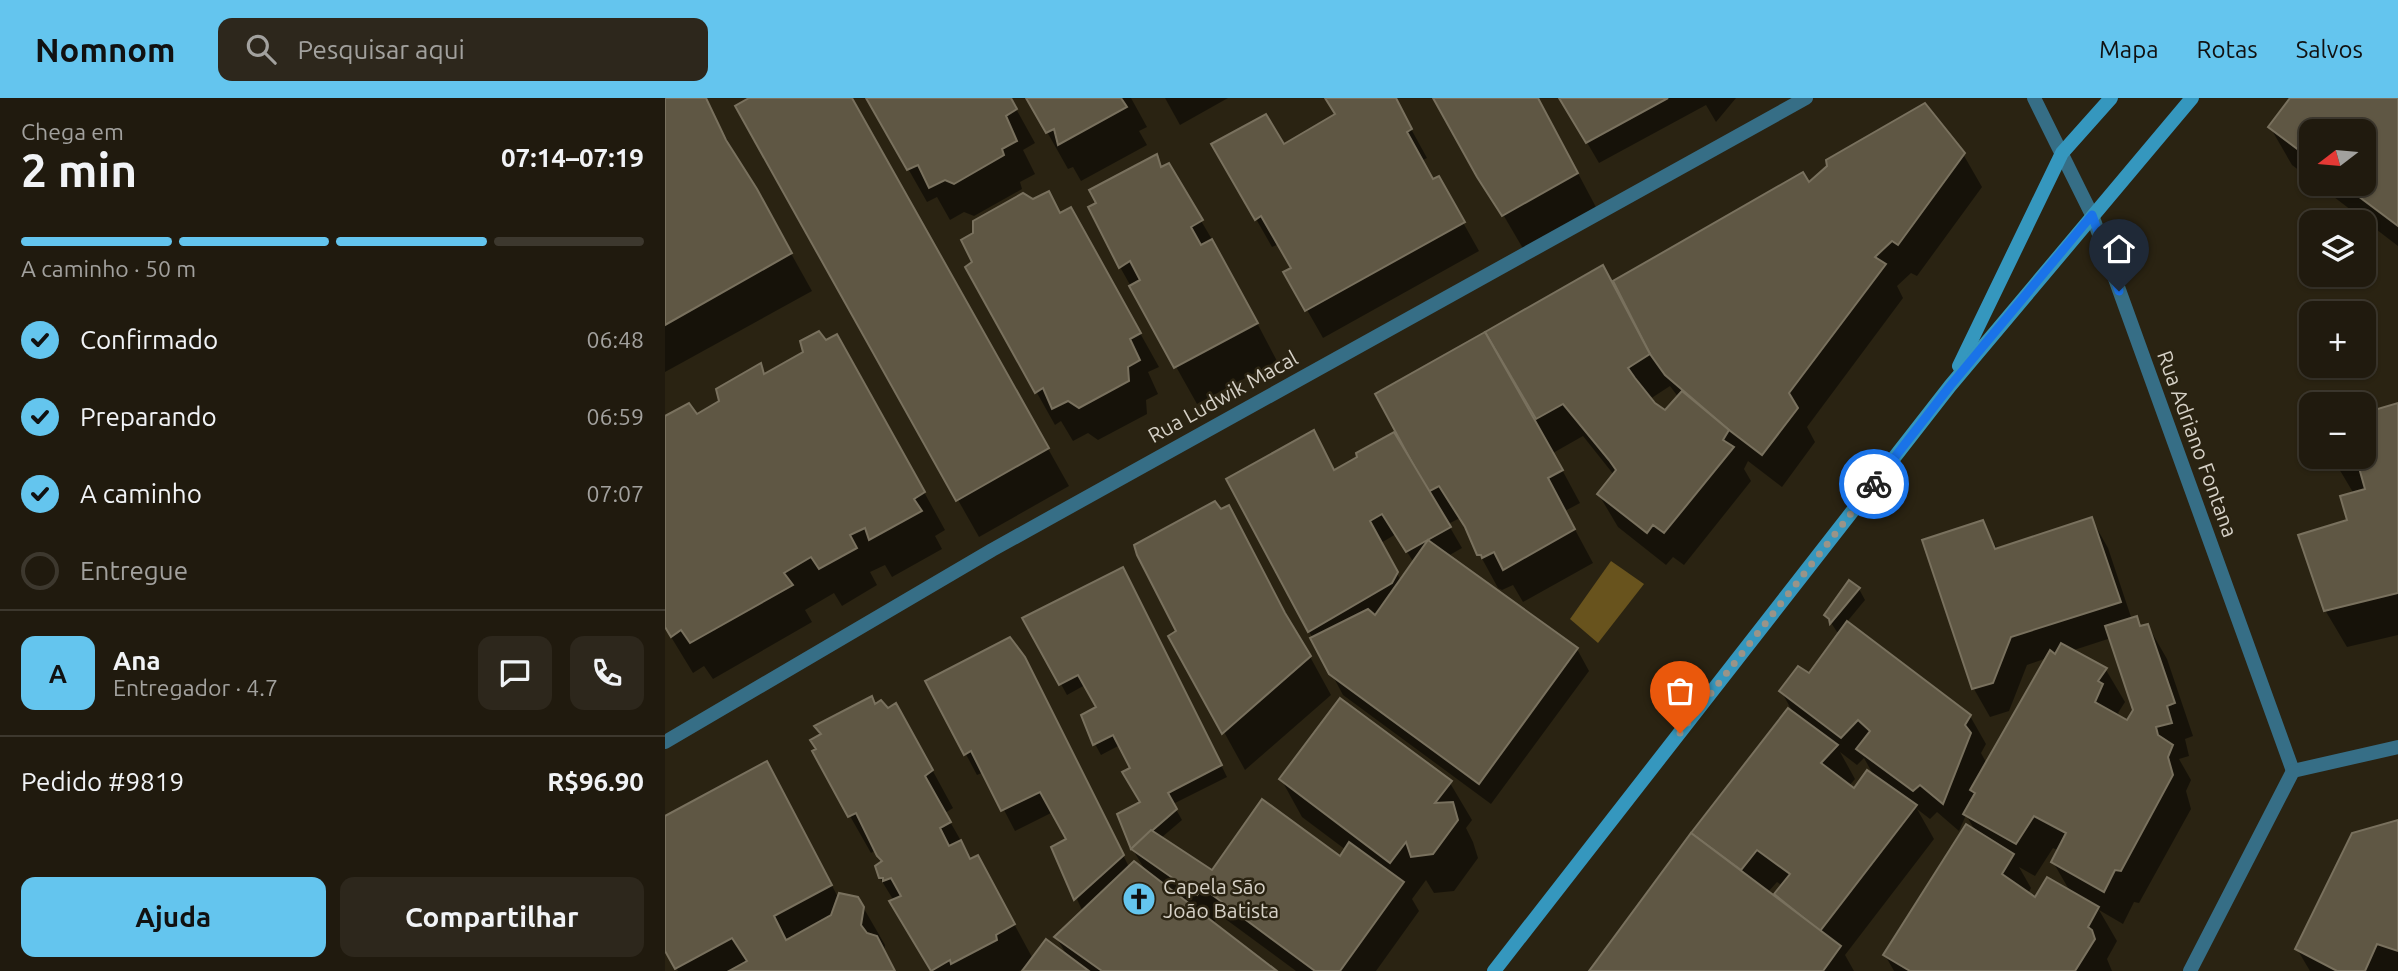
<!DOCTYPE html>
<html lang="pt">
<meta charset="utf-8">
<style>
:root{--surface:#201a0e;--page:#2d271c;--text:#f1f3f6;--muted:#a2a19e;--line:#3d382e;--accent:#64c5ee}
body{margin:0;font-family:Ubuntu,sans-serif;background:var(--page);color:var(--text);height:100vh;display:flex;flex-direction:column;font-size:26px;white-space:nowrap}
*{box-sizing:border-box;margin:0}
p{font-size:23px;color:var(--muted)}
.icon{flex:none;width:38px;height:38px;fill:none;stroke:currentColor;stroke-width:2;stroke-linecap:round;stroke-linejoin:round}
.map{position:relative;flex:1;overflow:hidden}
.panel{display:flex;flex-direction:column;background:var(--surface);width:665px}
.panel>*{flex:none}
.needle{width:46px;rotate:254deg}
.fabs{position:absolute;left:1634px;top:21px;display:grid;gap:14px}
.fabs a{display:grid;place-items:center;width:77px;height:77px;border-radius:14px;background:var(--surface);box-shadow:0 2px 5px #0004,0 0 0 2px var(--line);font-size:35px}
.pin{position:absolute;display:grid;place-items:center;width:60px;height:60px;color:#fff;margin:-72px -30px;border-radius:50% 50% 50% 0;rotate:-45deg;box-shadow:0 0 7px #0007}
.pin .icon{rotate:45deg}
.courier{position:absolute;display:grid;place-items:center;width:70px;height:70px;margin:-35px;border:5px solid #1a73e8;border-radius:50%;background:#fff;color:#222;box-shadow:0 2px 9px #0007}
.head em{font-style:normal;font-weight:600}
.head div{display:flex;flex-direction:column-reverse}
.head{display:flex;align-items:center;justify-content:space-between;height:119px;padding:0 21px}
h1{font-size:46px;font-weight:600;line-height:52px}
.bar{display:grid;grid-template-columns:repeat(4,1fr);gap:10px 7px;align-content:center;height:84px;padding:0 21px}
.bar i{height:9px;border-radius:5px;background:var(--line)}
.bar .selected{background:var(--accent)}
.bar p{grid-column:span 4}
.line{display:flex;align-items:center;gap:18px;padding:0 21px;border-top:2px solid var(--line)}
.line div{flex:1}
.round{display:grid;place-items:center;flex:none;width:74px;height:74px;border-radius:14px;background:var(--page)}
ol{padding:0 21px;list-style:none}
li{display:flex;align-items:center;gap:21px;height:77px}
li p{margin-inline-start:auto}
li .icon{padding:7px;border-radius:50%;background:var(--accent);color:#111;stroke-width:4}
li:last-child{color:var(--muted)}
li i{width:38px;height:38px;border:4px solid var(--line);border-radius:50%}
.cta{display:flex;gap:14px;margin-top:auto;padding:14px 21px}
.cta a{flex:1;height:80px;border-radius:14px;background:var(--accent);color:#111;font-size:28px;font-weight:600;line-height:80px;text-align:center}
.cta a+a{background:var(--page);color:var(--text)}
header{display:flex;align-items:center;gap:42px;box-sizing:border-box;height:98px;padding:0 35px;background:var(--accent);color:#111}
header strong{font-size:33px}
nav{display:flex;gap:38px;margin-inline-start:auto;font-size:24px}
.search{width:490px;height:63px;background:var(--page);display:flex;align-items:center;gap:18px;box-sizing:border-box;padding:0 24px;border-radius:14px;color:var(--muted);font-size:26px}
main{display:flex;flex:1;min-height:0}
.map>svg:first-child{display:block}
.water{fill:#68531d}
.shadow{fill:#0007;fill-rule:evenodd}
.building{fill:#5f5744;stroke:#79715e;stroke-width:2}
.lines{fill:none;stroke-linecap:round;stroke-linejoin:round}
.street{stroke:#366e86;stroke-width:14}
.secondary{stroke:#3597be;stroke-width:14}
.done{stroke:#9a9488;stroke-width:7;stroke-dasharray:0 12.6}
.route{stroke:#1a73e8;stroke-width:9}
.labels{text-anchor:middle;stroke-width:5;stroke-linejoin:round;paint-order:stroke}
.street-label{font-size:21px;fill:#d6d1c7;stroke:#2a2312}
.poi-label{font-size:21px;fill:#d6d1c7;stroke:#2a2312;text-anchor:start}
</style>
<header>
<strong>Nomnom</strong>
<div class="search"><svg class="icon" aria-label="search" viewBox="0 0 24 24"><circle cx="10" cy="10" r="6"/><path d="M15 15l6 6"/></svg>Pesquisar aqui</div>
<nav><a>Mapa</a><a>Rotas</a><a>Salvos</a></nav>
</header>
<main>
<section class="panel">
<div class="head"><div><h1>2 min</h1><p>Chega em</p></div><em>07:14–07:19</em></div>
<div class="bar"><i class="selected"></i><i class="selected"></i><i class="selected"></i><i></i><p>A caminho · 50 m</p></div>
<ol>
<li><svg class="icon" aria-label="check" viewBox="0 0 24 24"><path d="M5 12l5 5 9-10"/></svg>Confirmado<p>06:48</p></li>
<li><svg class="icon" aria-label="check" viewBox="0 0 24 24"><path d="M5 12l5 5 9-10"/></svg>Preparando<p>06:59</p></li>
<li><svg class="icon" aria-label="check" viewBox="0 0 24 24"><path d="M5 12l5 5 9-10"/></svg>A caminho<p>07:07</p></li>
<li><i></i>Entregue</li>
</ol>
<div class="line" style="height:126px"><b class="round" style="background:var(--accent);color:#111">A</b><div><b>Ana</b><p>Entregador · 4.7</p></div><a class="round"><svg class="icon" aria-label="chat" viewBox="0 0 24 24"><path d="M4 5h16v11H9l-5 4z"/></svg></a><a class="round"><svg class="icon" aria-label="phone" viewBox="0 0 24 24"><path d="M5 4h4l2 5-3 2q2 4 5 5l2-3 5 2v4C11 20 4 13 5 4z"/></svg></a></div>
<div class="line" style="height:91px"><div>Pedido #9819</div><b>R$96.90</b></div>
<div class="cta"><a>Ajuda</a><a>Compartilhar</a></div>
</section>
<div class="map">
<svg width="1733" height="873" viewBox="0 0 1733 873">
<rect width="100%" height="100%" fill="#2a2312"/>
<polygon class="water" points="946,463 979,486 933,545 905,521"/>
<g class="shadow">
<polygon points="0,0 39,0 147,193 0,274"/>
<polygon points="88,0 186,0 404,388 314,439 293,402"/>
<polygon points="203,0 345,0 370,45 358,52 370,76 355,84 357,91 309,118 299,114 285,122 272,99 262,104"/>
<polygon points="363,0 466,0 482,29 474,33 482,47 416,83 408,69 403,71"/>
<polygon points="500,0 563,0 515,27"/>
<polygon points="662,0 729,0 762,60 756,63 768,84 773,80 814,153 658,240 621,175 628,171 614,146 607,149 549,47 618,48 672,17"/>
<polygon points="770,0 873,0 933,113 860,154"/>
<polygon points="896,0 1071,0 1051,24 1041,7 934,65"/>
<polygon points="1627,0 1733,0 1733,148 1652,86 1699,86 1699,33 1647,33 1647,82 1627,67 1605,29"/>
<path d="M1298,56L1317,89L1252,178L1246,175L1232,188L1238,200L1142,329L1150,344L1117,389L1083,363L1079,371L1086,383L1019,467L1008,459L1001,467L953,429L934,397L949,377L918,338L888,355L915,405L900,413L928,465L858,504L848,487L837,492L833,490L795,420L783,426L797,450L783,458L912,551L924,573L826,706L678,597L563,381L670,374L752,375L754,374L712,297L938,170L947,185L1137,76L1144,87ZM1005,288L1014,300L1001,314L985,301ZM731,436L749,465L736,483L716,445Z"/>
<polygon points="492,58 498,70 503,67 558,160 612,263 532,306 455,169"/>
<polygon points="396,117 424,144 494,269 483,274 493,296 481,302 482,316 433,342 423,335 408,343 396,323 390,327 302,170"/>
<polygon points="96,267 101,277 193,275 280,432 270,438 277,451 227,479 220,467 205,474 212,487 177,508 169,495 140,512 147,524 48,581 39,568 28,575 0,529 0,320 31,318 56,303"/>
<polygon points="1733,307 1733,537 1682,549 1660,512 1684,423 1689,396 1667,359 1699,359"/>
<polygon points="563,409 666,597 580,672 506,538 513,533 556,413"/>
<path d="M1427,422L1443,450L1467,522L1472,520L1477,530L1483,528L1502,561L1528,638L1520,641L1524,658L1514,661L1526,682L1521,693L1526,711L1474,805L1469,804L1458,826L1434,812L1452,843L1442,861L1447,873H1229L1220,857L1311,734L1301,717L1294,733L1272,714L1265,721L1252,711L1269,741L1180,857L1189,873H926L1027,736L1123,613L1130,618L1116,593L1145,577L1174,537L1161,517L1194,491L1200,502L1181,525L1305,618L1321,646L1316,655L1322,666L1382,560L1362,567L1344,613L1325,619L1309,591L1259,443L1317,424L1333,452ZM1446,540L1470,612L1463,624L1456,620L1453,615L1460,604L1441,572L1406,553ZM1175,654L1192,667L1199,660L1210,680L1189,692L1184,688L1190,681ZM1388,750L1394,753L1388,764L1406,795L1370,801L1363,796L1366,790L1354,769L1370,778ZM1112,784L1118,788L1109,798L1103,794Z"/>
<polygon points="464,482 562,679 508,706 517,722 496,740 547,774 676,760 681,752 637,719 616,681 785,685 807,722 801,730 808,744 813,760 789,793 769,795 761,782 747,801 754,813 711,873 631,873 555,817 548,825 609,873 359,873 362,868 354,873 267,873 227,804 229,803 215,780 218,764 211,752 206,755 185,718 207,600 211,607 252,644 288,710 280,715 307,762 333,796 368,861 403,859 391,839 418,814 388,750 404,742 388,714 350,733 319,674 312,677 262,583 371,583 464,769 481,774 467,750 477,704 467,671 455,647 436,657 430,646 433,610 420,587 402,597 360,521"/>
<polygon points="122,702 174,801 198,809 220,847 219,853 230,873 13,873 0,849 0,720"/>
<polygon points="1733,724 1733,873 1645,873 1632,851"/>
</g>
<g class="building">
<polygon points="0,0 41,0 61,42 92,91 127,155 0,227"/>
<polygon points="84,0 187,0 384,350 291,403 70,8"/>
<polygon points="201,0 346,0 352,11 341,18 352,43 337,51 339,57 289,86 280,82 264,90 253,67 242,72"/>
<polygon points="361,0 456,0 462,9 393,47 389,31 381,35"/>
<polygon points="660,0 731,0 747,31 742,34 768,81 774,78 800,124 640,213 618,174 626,170 596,118 590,122 546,46 601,16 619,46 670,16"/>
<polygon points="768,0 873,0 913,75 837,118 812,79"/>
<polygon points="894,0 1003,0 921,45"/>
<polygon points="1625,0 1733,0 1733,128 1677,86 1699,86 1699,33 1647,33 1647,62 1603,29"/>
<polygon points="1260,5 1300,55 1233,147 1227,143 1210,159 1221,166 1124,295 1133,310 1097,357 1064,332 1000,277 985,256 948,183 1138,74 1144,84 1162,68 1161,62"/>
<polygon points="492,56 496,69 504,65 538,122 526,129 536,147 547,141 593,225 509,270 464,188 475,182 465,163 454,170 423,109 431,105 424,92"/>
<polygon points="384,93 395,115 406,109 476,235 465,241 475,262 463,269 464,283 414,310 403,303 387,311 378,290 370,295 300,169 307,164 296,142 308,135 308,123 358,95 368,101"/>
<polygon points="938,167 985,256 963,270 970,280 990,305 1000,312 1017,293 1064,332 1058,342 1069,349 999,435 988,427 982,435 932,396 951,372 944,362 898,306 871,321 820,234"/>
<polygon points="154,233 161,242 172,236 260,394 249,401 257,413 204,442 200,430 185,437 192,450 154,471 146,459 119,475 128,487 25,545 16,532 6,539 0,529 0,318 24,305 32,316 54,303 51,291 96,265 99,276 138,254 135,243"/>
<polygon points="820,234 898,372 883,380 910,431 838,472 829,454 817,460 816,457 812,457 800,429 774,388 763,394 710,296"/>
<polygon points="1733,305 1733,495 1659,513 1633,437 1682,422 1675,398 1700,391 1691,359 1699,359 1699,315"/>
<polygon points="649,332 669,372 692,359 691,355 729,334 786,429 741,454 717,416 705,423 733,474 727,485 643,534 561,381"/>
<polygon points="550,403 556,411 564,407 620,515 646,558 557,636 503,538 511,533 472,457 469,447"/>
<polygon points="1427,419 1456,504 1346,539 1328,585 1307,591 1257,442 1318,422 1330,451"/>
<polygon points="763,442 913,550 814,686 664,576 645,540 703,511 710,517"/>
<polygon points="458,469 557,667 503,695 512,711 466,751 452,716 475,704 457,674 465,670 448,637 428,647 416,617 431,609 413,577 394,587 357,520"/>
<polygon points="1184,482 1195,490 1165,526 1164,521 1159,517"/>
<polygon points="1472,518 1475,528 1483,526 1510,605 1502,608 1507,625 1491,629 1493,637 1508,647 1503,659 1508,677 1456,773 1450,772 1439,794 1386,764 1401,735 1369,718 1351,746 1298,716 1310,695 1305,692 1385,552 1390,556 1396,545 1442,570 1433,583 1438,586 1430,604 1462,622 1468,612 1440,528"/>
<polygon points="1182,523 1306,617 1300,627 1306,635 1278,706 1255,687 1248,693 1191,651 1205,633 1193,622 1176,640 1114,593 1133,568 1144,575"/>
<polygon points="345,539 360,559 459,757 409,802 386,749 401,741 375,694 336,713 306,653 299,657 260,583"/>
<polygon points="207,598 210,606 216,602 223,610 231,605 268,672 260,678 286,724 275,730 284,748 296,742 305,761 313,757 350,826 331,837 332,842 286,866 285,862 266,873 224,803 236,798 226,780 218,783 218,780 214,780 210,768 217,763 212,758 191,715 183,719 147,653 151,651 145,642 156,636 149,628"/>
<polygon points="675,600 787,683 770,705 788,704 793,722 768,756 746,759 741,744 725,765 614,681"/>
<polygon points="1123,610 1173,647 1156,665 1189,690 1202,672 1252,707 1155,833 1109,796 1125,776 1092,752 1076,772 1026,735"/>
<polygon points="102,663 167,787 109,818 121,842 166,817 174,795 193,799 199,809 196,827 202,835 212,838 230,873 64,873 82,863 67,840 10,871 0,853 0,718"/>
<polygon points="597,701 675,758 684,744 739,784 675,873 650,873 538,790 532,797 466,751 486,732 547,772"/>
<polygon points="1733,722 1733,853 1712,846 1700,873 1672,873 1630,851 1687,735"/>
<polygon points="1301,726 1349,756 1337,776 1370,799 1382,779 1434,809 1423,829 1427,832 1430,841 1410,873 1245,873 1218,857"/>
<polygon points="1026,735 1176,848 1158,873 924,873"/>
<polygon points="469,763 612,873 437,873 389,839"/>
<polygon points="381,841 424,873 357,873"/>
</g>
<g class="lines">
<g class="street">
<polyline points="1369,0 1427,117 1628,673"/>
<polyline points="0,644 327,452 1141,0"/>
<polyline points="1628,673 1733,649"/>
<polyline points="1525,873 1628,673"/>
</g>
<g class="secondary">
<polyline points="1294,268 1397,55 1446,0"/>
<polyline points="829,873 1285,288 1527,0"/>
</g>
</g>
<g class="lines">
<polyline class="done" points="1015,635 1209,386"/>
<polyline class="route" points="1209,386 1285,288 1427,117 1454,193"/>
</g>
<defs>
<symbol id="church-disc" viewBox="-11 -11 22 22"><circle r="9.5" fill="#64c5ee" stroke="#2a2312"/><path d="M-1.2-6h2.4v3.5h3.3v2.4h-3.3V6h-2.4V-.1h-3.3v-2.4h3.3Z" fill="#111"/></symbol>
</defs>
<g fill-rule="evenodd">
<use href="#church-disc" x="455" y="782" width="38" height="38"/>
</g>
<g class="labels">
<g class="street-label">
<text transform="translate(558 299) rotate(-29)" y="7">Rua Ludwik Macal</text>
<text transform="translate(1532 346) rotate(70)" y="7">Rua Adriano Fontana</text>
</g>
<g class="poi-label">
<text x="498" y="796">Capela São<tspan x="498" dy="24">João Batista</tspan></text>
</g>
</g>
</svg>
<div class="fabs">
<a><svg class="needle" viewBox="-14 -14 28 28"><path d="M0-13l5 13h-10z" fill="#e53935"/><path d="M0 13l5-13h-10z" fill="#a2a19e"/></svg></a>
<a><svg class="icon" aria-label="layers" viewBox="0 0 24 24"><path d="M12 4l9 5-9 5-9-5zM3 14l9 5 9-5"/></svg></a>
<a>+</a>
<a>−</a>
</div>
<div class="pin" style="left:1015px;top:635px;background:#ea580c"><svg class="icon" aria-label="bag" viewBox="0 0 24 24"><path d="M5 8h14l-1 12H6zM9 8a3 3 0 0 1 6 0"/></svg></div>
<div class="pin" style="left:1454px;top:193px;background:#1f2937"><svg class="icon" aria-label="home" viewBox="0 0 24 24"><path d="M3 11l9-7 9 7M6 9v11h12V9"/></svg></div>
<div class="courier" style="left:1209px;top:386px"><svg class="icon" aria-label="bike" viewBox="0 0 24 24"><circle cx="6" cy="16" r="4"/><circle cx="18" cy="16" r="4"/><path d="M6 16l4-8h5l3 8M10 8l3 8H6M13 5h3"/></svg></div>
</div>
</main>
